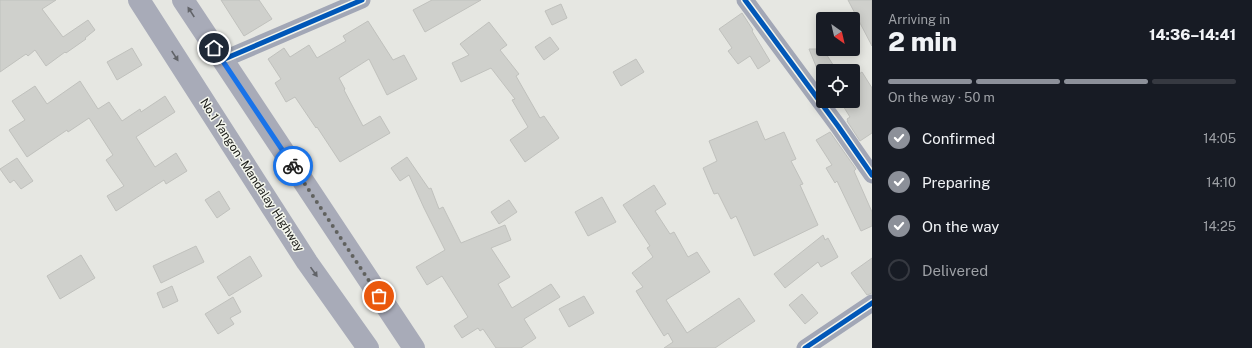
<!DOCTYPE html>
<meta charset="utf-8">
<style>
:root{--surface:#171b24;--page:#242831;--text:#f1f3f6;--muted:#9ea1a6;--line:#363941;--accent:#8c9099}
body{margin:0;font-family:"Public Sans",sans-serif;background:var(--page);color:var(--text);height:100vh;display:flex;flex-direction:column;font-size:15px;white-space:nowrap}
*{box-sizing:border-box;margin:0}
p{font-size:13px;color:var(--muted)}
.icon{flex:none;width:22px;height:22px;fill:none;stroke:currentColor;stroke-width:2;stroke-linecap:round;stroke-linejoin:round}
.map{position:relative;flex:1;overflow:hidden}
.drawer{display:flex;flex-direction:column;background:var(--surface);width:380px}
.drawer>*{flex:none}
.needle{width:26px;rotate:146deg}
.buttons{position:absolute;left:816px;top:12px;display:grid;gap:8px}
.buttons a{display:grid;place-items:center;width:44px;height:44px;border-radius:4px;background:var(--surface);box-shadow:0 2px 10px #0003;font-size:20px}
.pin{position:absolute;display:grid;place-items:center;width:34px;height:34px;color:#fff;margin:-17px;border:2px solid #fff;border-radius:50%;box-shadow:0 1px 4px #0007}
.courier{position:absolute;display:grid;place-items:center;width:40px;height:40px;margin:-20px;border:3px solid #1a73e8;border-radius:50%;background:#fff;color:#222;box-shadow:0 1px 5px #0007}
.overview em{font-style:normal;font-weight:800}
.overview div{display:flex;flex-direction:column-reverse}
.overview{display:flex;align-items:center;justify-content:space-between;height:68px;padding:0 16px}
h1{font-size:26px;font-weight:800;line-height:30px}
.bar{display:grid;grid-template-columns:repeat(4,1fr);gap:6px 4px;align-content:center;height:48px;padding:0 16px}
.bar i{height:5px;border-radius:3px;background:var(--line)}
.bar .active{background:var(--accent)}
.bar p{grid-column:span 4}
ol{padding:0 16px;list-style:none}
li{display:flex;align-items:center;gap:12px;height:44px}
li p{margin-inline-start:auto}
li .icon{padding:4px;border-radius:50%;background:var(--accent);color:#fff;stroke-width:4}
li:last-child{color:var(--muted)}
li i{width:22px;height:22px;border:2px solid var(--line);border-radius:50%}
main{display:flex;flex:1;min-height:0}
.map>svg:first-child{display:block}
.building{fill:#cfd0cc;stroke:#c0c1bd}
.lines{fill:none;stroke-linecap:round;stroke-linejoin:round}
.minor{stroke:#a2a7b6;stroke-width:17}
.trunk{stroke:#a8abb8;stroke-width:22}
.cycleway-casing{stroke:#f4f6ed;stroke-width:8}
.cycleway{stroke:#0057b8;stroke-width:5}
.oneway{fill:#616368}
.done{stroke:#61625f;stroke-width:4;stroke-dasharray:0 7.2}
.route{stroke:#1a73e8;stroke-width:5}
.labels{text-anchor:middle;stroke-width:3;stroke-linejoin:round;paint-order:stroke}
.street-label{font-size:12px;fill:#1a1b18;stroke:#f4f6ed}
</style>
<main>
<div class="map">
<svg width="872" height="348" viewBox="0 0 872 348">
<rect width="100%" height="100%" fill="#e6e7e2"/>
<g class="building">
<polygon points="0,0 56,0 42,9 63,37 88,20 95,30 85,38 86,39 66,53 65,52 46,66 35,50 28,56 26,54 0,72"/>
<polygon points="221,0 259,0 272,19 244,36"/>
<polygon points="432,0 481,0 425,32 413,10"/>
<polygon points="848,0 872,0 872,46"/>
<polygon points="561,4 567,18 552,25 545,11"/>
<polygon points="742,13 753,30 752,31 770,61 758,69 750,56 738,64 728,51 732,48 719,29"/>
<polygon points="368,21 393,60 404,55 417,79 387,95 369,59 339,78 345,89 344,90 363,126 380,116 390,133 340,162 317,127 316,128 295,97 286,102 275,83 281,79 268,59 284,48 290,57 309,45 317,58 346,41 343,36"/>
<polygon points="489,22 507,45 500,50 519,74 516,76 540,118 544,116 559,138 525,162 510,140 528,127 512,100 515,99 491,68 461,82 452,63 469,55 460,44"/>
<polygon points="550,37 559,49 544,60 535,47"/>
<polygon points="132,48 142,65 117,80 107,62"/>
<polygon points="809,49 823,49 837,71 818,71"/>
<polygon points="636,59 644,72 621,86 613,72"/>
<polygon points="862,72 872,88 872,133 860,141 847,121 848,121 847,119 850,117 840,101 853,101 853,78"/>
<polygon points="80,81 98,109 109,102 122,121 140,109 141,112 165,96 175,112 136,137 155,167 176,153 187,171 166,184 164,180 116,211 107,196 124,186 106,160 113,155 89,118 68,132 67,130 27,157 9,130 25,120 12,101 35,86 47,104"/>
<polygon points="757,121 765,140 784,132 796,159 791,161 803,184 800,185 818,225 754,256 736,216 731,219 718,193 714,194 703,168 717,161 709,141"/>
<polygon points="830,132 856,169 854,171 872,212 872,226 861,231 837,181 835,183 826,168 832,165 816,140"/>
<polygon points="407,157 429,189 431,188 439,209 443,207 461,243 505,225 511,240 491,248 510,277 498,284 512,308 551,284 560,297 524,319 536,338 521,348 496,348 483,329 480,331 478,328 462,338 454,326 468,317 442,276 427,285 416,267 445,250 424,208 409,175 400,181 391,168"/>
<polygon points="17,158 33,181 21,189 14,180 10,183 0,169"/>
<polygon points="654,185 666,204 655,211 670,234 674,232 688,257 697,252 710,272 666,300 687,333 739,298 755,321 715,348 664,348 673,342 668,333 664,336 636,291 643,287 632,273 653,257 647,248 650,246 623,205"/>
<polygon points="219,191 230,209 217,218 205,200"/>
<polygon points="602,197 616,222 588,236 575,212"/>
<polygon points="509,200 517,212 499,224 491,212"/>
<polygon points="823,235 825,240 828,238 838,257 821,267 818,262 785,288 774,274"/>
<polygon points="196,246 204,262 161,283 153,266"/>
<polygon points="81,255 95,278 60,299 47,276"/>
<polygon points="250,256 262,276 229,296 217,277"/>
<polygon points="872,258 872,293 867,295 851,273"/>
<polygon points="172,286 178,301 163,308 157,293"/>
<polygon points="802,294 818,313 805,324 789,305"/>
<polygon points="584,296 594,313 569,327 559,309"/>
<polygon points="233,297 241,312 230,318 234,324 218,334 205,314"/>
</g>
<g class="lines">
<g class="minor">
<polyline points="745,0 838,126 872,175"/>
<polyline points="222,60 362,0"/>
<polyline points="805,348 872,303"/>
</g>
<g class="trunk">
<polyline points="139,0 307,262 368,348"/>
<polyline points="183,0 414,348"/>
</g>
<defs>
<g id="cycleway">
<polyline points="745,0 838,126 872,175"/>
<polyline points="222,60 362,0"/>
<polyline points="805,348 872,303"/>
</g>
</defs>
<use href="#cycleway" class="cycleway-casing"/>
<use href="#cycleway" class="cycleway"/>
</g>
<defs><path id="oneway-solid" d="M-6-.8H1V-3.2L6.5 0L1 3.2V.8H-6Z"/></defs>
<g class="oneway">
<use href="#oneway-solid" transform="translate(191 12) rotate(-123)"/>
<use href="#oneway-solid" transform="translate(175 56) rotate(57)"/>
<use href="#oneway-solid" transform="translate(314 272) rotate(55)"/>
</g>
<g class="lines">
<polyline class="done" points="293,166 379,296"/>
<polyline class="route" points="214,48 293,166"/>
</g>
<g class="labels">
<g class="street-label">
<text transform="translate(252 175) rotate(57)" y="4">No.1 Yangon - Mandalay Highway</text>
</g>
</g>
</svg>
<div class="buttons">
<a><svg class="needle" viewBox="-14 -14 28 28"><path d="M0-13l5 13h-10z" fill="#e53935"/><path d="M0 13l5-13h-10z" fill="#9ea1a6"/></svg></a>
<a><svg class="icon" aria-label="locate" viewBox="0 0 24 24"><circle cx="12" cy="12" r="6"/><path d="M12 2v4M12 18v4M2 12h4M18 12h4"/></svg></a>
</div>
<div class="pin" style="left:379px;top:296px;background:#ea580c"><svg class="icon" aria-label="bag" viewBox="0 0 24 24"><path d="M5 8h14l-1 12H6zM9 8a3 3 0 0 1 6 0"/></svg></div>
<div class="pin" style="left:214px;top:48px;background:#1f2937"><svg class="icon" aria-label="home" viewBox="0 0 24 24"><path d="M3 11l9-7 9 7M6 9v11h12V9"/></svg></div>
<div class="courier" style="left:293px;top:166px"><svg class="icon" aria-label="bike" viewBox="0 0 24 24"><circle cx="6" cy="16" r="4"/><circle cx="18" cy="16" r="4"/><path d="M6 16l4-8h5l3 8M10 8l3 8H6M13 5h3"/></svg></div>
</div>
<section class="drawer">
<div class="overview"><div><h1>2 min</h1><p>Arriving in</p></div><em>14:36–14:41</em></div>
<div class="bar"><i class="active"></i><i class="active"></i><i class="active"></i><i></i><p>On the way · 50 m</p></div>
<ol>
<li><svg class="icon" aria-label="check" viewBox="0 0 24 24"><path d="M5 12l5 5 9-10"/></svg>Confirmed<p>14:05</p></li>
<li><svg class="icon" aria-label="check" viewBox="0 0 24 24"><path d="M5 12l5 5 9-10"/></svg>Preparing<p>14:10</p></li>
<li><svg class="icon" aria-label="check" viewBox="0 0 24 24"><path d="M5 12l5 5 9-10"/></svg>On the way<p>14:25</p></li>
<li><i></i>Delivered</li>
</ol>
</section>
</main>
